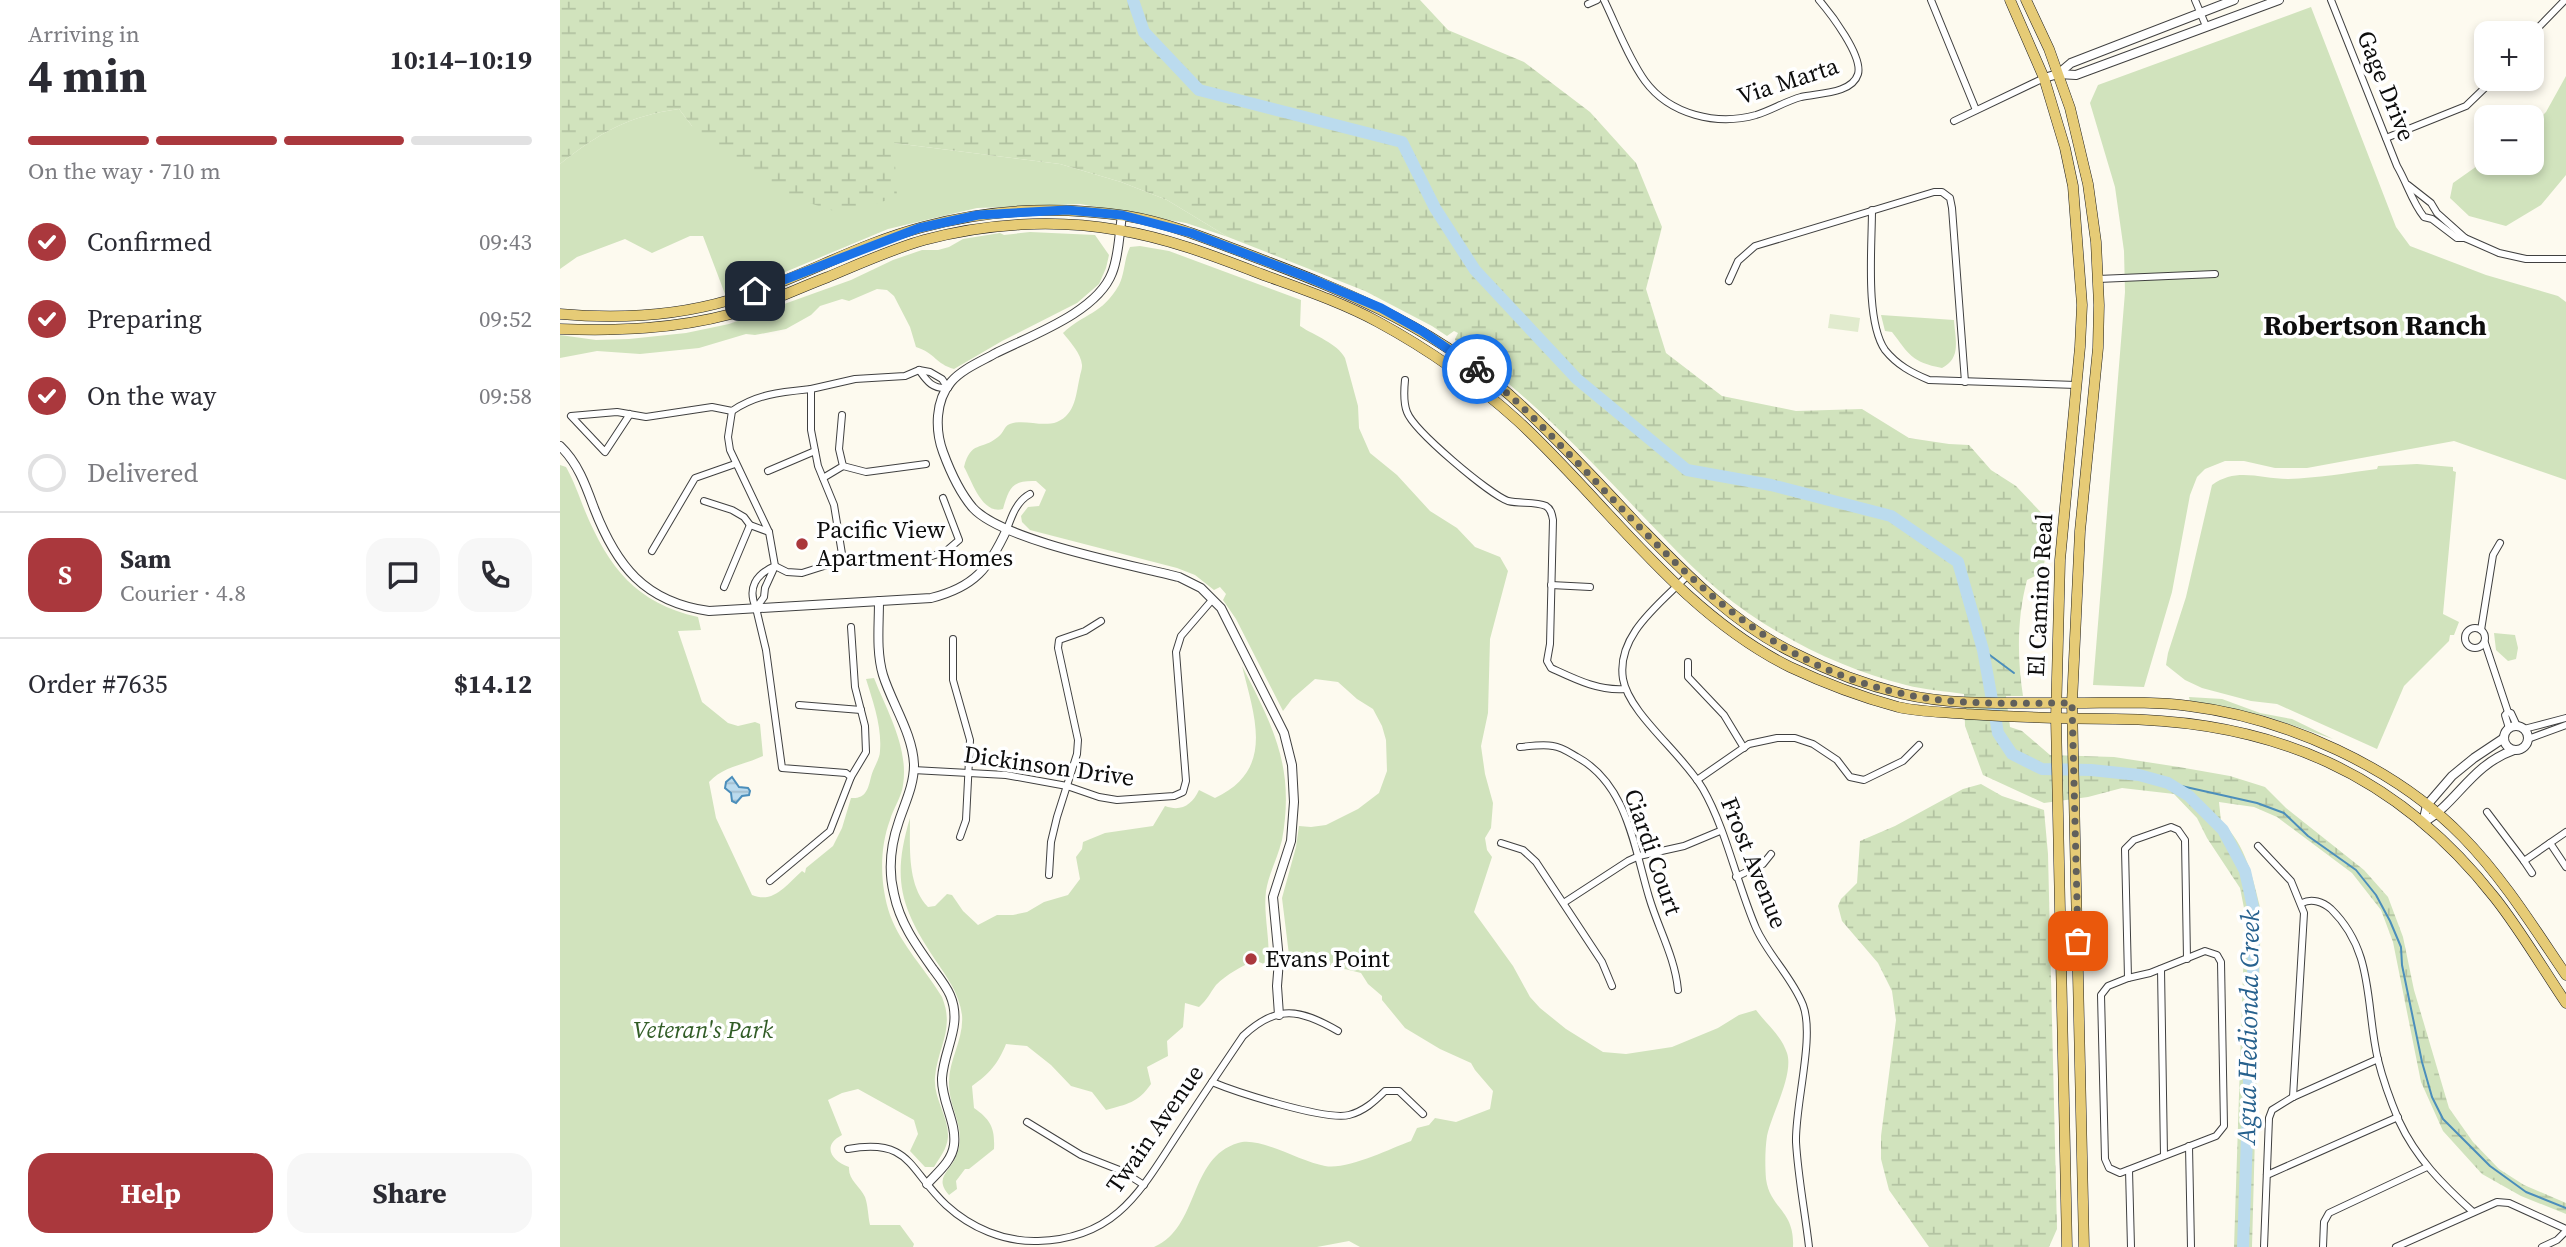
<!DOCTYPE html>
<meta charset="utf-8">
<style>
:root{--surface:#fff;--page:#f7f7f7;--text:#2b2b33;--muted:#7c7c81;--line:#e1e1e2;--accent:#aa383d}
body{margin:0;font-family:"Source Serif 4",serif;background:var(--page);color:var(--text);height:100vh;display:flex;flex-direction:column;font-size:26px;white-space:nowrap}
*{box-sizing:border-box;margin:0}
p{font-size:23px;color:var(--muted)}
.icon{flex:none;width:38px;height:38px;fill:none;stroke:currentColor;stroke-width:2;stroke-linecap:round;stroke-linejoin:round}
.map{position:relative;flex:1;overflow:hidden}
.panel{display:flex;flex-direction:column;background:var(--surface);width:560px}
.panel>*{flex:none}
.tools{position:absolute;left:1914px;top:21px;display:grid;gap:14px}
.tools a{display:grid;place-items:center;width:70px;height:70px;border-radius:14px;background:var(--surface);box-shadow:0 4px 10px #0003;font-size:35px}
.pin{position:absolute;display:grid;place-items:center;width:60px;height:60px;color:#fff;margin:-30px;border-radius:14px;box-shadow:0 4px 10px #0006}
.courier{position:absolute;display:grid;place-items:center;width:70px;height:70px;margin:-35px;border:5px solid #1a73e8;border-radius:50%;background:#fff;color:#222;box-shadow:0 2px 9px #0007}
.overview em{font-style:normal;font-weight:700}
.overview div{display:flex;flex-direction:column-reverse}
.overview{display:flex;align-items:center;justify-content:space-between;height:119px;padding:0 28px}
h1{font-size:46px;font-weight:700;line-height:52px}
.bar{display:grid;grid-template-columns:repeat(4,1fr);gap:10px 7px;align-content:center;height:84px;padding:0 28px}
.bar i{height:9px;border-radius:5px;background:var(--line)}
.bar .current{background:var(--accent)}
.bar p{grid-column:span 4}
.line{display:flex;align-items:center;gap:18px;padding:0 28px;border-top:2px solid var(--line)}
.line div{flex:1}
.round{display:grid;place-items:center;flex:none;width:74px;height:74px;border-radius:21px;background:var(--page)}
ol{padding:0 28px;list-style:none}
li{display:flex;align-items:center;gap:21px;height:77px}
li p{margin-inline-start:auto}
li .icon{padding:7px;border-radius:50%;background:var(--accent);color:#fff;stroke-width:4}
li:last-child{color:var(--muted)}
li i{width:38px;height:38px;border:4px solid var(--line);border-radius:50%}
.cta{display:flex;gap:14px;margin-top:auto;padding:14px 28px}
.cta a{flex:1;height:80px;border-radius:21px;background:var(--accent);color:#fff;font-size:28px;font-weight:700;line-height:80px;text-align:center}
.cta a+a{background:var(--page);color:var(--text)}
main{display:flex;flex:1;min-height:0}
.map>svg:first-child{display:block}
.green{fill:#d1e3bd}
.wetland{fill:url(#wetland-marsh)}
.pitch{fill:#e1ebce}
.water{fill:url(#water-rules);stroke:#4b8ebb;stroke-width:2}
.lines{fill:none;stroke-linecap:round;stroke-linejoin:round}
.stream{stroke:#4b8ebb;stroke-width:2}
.river{stroke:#bbdbee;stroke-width:12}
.minor-casing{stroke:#404040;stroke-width:8}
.tertiary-casing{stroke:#404040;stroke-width:10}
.primary-casing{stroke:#1e1e1e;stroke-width:11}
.minor{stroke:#fff;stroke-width:6}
.tertiary{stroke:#fff;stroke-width:8}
.primary{stroke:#e6cb76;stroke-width:10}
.done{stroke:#61605c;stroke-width:7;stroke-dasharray:0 12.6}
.route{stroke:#1a73e8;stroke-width:9}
.poi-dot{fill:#aa383d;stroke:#fff;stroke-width:2.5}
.labels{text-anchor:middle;stroke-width:7;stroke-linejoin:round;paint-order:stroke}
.street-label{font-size:24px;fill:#0d0d0d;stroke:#fff}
.poi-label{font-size:24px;fill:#0d0d0d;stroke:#fff;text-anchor:start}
.park-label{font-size:24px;font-style:italic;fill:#315c26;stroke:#fff}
.water-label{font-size:26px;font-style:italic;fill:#27618e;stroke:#fff}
.quarter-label{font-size:28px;font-weight:bold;fill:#0d0d0d;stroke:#fff}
</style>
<main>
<section class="panel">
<div class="overview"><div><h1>4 min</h1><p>Arriving in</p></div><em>10:14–10:19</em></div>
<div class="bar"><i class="current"></i><i class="current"></i><i class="current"></i><i></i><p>On the way · 710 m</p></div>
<ol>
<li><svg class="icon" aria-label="check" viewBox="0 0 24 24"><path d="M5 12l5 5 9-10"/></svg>Confirmed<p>09:43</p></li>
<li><svg class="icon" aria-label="check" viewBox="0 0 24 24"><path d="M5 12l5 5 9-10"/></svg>Preparing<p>09:52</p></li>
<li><svg class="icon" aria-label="check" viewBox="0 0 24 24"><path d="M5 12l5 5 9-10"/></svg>On the way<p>09:58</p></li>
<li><i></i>Delivered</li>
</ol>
<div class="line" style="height:126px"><b class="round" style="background:var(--accent);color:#fff">S</b><div><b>Sam</b><p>Courier · 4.8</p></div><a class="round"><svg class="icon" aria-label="chat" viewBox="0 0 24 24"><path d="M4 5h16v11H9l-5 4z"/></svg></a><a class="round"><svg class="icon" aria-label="phone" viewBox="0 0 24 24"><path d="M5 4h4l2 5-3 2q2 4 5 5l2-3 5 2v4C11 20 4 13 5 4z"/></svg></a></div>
<div class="line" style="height:91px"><div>Order #7635</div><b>$14.12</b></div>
<div class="cta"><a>Help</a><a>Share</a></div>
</section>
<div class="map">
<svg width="2006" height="1247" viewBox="0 0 2006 1247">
<defs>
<pattern id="wetland-marsh" width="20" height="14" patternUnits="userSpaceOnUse" patternTransform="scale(1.75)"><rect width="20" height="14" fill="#d1e3bd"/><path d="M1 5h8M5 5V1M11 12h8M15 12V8" fill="none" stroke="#b2c2a1"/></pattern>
<pattern id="water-rules" width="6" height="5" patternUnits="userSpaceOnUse" patternTransform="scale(1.75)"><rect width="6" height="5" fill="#bbdbee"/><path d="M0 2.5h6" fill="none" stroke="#a0bbcb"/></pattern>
</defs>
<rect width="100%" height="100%" fill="#fdfaef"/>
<g class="green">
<polygon points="1751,7 1836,227 1850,246 1926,275 1998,296 2006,302 2006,480 1894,441 1747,468 1715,468 1684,461 1665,461 1645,469 1637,477 1630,495 1612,592 1584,687 1533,685 1565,292 1564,251 1555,187 1530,103 1538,85"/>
<polygon points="2006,76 2006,175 1981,205 1946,226 1909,216 1890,198 1893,183 1927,159 1927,163 1972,163 1972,126 1986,112"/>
<path d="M119,109L132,126L334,143L500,164L561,182L607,200L668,237L626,223L520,204L417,208L328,229L194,285L165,294L143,236H130L92,253L65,239L17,257L0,269V164C39,133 68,116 119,109Z"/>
<path d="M470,232L535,235L549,255L546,268L539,284L517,303L442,341L394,369C376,364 375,353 356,347L350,327L334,296L327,290L317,289L289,301L282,299L260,306L251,315L226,329L195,335L186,334L139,348L80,354L37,351L0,358V335L36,340L69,339L126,333L169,324L291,280L333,260L362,250H378L389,247L403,239L440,233L444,235Z"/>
<path d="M580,246L609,251L741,300L740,326C755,336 777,343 785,358L798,406L799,428L810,453L837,475L870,511L897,528L915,547L940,557L948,571L930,639L928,713L921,746L925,774L933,803L931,828L925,838L927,850L932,857L914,912L953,966L970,997L980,1008L1006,1029L1043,1052L1066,1054L1112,1047L1158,1028L1179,1015L1196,1010C1207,1025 1221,1035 1227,1053C1234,1074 1212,1113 1207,1136C1205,1149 1205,1166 1206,1179C1210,1209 1235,1210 1233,1247H800L789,1241L757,1247H594C640,1227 628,1158 678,1143C700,1136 740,1162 765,1166C788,1170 829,1149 851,1141L857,1128L869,1125L875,1118L896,1122L930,1109L933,1091L915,1070L911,1063L880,1049L845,1028L822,1000V996L808,984L801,973L729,955L722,898L736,847L739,826L751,827L766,825L798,809L819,793L827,771L826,740L822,726L813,709L797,699L778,682L755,679L732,699L723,711L676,619L663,600L666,594L660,587L654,590L635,575L617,568L470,530L462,522L461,516L468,507L479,506L486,490L476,481C452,480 449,488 443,509C422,515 412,481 404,467C411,440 421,451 438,437C445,432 443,425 453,423C467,420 483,427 497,422C516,414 516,393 520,376C521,371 522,370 522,365C521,353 510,342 503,333C524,313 542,315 559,285C565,273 564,259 570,247Z"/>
<path d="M1321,315L1394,320C1395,339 1402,358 1382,368C1351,362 1349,354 1332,332L1325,331Z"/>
<path d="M1857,464L1893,467V471L1896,472L1883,614L1899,622L1894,635H1890L1889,641L1844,686L1817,749L1717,704L1691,701L1642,688L1625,680L1606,665L1608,653L1626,597L1652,485C1677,467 1700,479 1728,479C1757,478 1787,473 1817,469L1818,466Z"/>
<path d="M0,465L6,467C14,481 19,496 25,511C49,568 76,603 138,617L141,630L118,631L142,702L168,723L178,726L195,722L200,724L203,756C184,765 164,766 149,782L156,818L192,895C214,904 226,885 242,871L245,873L246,868L273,846L282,828L291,798C306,799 308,789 311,777C313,768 320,759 320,751C322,726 313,702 306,679L314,678C327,711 349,748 343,785C342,796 333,809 330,820C319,849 320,886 330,915C341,945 366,970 382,997C395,1029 378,1046 375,1077C373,1098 389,1117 388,1137C387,1149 380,1157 374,1167H365L350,1151L358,1134L354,1120L298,1089L282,1093L268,1100L282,1135C261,1146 272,1161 289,1167C288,1180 300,1186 305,1197C308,1205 308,1216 310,1225H340L354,1244L353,1247H0Z"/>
<polygon points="1934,633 1955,635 1958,648 1956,659 1948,661 1936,650"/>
<path d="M682,666C714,728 735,768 722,840C718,857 709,873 706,891C703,915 711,941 708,966L695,960C681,967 667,974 656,985C650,993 647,1000 639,1007L625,1003L623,1027L607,1041L608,1056L587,1067L591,1084C578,1103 567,1104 546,1110L532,1092L511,1086L491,1065L467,1046L446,1044C438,1064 429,1074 412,1086L414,1108C431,1120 435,1128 434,1149L409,1169H405L396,1181L397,1189L389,1195C373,1177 391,1172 397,1154C407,1128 388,1108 389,1082C389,1059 404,1039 402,1015C399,992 386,976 374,958C340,907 332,878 350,818C350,847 347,885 368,907L375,906L387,894L392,895L403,911L418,925L437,915H453L467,912L484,902L508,895L520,879L516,857L522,849L523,842L545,833L593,826L605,806C621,812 632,805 639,790L655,798C715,770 695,718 682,666Z"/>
<polygon points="1629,697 1662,699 1700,713 1732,719 1773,739 1705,716 1630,701"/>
</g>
<g class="wetland">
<path d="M0,0H860L888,30L964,62L1030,112L1076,163L1102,227L1086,289L1106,353L1162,396L1236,411L1302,409L1349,438L1389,444L1409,445L1431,470L1456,486L1490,522L1483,572L1467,580C1457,618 1457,657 1463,696H1446L1450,727L1462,731L1490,755L1554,757L1619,767L1670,776L1705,787L1726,808L1804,870L1828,897L1843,937L1854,990L1889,1108L1913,1142L1939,1169L1964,1185L2006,1203V1214L1961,1196L1922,1174L1883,1131L1861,1082L1833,942L1821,910L1792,873L1717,817L1694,807L1659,802L1661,821C1686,845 1693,878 1701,911L1692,1247H1674L1685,913L1680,888L1647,838L1637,818L1614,794L1562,788L1528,797L1484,803L1423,775L1405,726L1404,694C1385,691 1365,690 1346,685C1290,671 1236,646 1188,613C1147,585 1113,547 1079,512C1021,451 965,391 896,343L895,339L898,333L894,331L887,336L872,326L805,291L668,237L607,200L561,182L500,164L334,143L337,197L283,214L219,193L132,126L119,109C68,116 39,133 0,164Z"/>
<polygon points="1421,784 1442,796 1484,810 1488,854 1497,1229 1489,1247 1369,1247 1329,1190 1321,1159 1321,1136 1336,1020 1332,991 1318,963 1282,921 1278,906 1281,899 1297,883 1300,841 1335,826 1403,789"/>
</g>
<polygon class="pitch" points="1270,314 1300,318 1298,332 1268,328"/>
<polygon class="water" points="172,777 179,787 188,788 190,791 189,795 182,796 176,803 172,801 171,793 165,788 166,782"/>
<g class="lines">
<g class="stream">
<polyline points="1423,650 1454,673"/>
<polyline points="1608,783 1697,803 1724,813 1748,836 1796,870 1816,895 1830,921 1841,947 1842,965 1862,1062 1872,1097 1883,1119 1930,1166 1966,1192 2006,1208"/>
</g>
<polyline class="river" points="573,0 584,32 639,90 842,142 875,208 915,270 1017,379 1127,470 1211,485 1331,516 1398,562 1423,650 1438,733 1452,754 1482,769 1531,770 1579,775 1608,783 1629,796 1663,830 1685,871 1695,916 1683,1247"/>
<defs>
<g id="minor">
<path d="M1044,0C1057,27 1068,57 1085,81C1110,115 1157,126 1196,115C1212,110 1226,101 1241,97C1258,93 1292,94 1298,74C1303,56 1271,14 1259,0"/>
<polyline points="1371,0 1416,110"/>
<polyline points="1635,0 1646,26"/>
<path d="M1771,0L1837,166C1847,183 1852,202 1864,217L1872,219L1897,238H1905L1939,253L1966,259H2006"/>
<polyline points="1028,4 1037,0"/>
<polyline points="1972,34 2005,0"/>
<polyline points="1394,121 1484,78"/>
<polyline points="1826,138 1906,106 1934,79"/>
<polyline points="1848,185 1871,203 1877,213 1905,238"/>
<path d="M1312,210C1312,246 1305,321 1325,350C1337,365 1352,373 1369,380L1516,385"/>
<polyline points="1538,279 1655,274"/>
<polyline points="1169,281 1178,261 1195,246 1374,192 1382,192 1390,198 1392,208 1405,382"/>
<path d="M359,370C367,381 372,389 387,388"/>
<path d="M845,380C844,390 843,402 847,412C854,431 929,494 948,501C960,504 975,501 986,506C991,509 992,514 993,520L990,644L987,661L991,668C1015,679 1038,691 1065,689"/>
<path d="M172,411L168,437L170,450L209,532L215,566L205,588L204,597L196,608C187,588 196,574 215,566"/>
<path d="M70,414L45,452L11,416L57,412L86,417L152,407L172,411C197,394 221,392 251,389"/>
<polyline points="283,466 306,472 366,464"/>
<polyline points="208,471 255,451"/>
<polyline points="263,478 283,466 279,449 282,415"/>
<polyline points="144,501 172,510 184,517 190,525 209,532"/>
<path d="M447,529C452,515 457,501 470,494"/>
<polyline points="92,551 135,478 175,464"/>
<polyline points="283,560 274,505 258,466 251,430 251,389 295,379 345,376 359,370 370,372 382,379 388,388"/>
<polyline points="215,566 227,572 242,573 283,560 372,556 385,552 399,540 383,498"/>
<path d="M1127,576C1100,604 1056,635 1063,679C1069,714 1123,754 1143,789C1166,829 1177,884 1196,928C1208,955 1232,977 1243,1005C1255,1036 1235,1105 1236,1142C1238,1177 1245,1212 1249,1247"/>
<polyline points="991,585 1030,587"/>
<polyline points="164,587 190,525"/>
<polyline points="196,608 206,650 222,768 286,773 291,777 270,831 210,881"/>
<polyline points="291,627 295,687 305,726 306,752 291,777"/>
<circle cx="1915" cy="638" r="10"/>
<polyline points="1921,630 1933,555 1940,543"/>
<polyline points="393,639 393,680 410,740 406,820 400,837"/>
<polyline points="1925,643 1948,712 1951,713 1957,726"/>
<polyline points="1128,662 1128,677 1164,715 1184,748"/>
<polyline points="239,705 301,710"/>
<polyline points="1948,712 1945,715 1949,728"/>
<polyline points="1964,729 2006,718"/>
<polyline points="1968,739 2006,725"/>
<path d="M960,747C971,746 983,744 993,746C1002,747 1010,753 1017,757C1067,784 1074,847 1089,897C1098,928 1115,957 1118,990"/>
<polyline points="353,770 446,775 507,786 539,797 557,800 614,796 623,792 626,781 616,652 621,636 652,600"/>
<polyline points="1137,780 1189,744 1217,738 1235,738 1253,744 1277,760 1290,777 1304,780 1343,761 1359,745"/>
<polyline points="1927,812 1964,861 2006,832"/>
<polyline points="941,843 963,850 976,862 1042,962 1052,986"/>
<polyline points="1990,843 2006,867"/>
<polyline points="1698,846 1731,881 1744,913 1733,1097"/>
<polyline points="1964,861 1972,873"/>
<polyline points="489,875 491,842 497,817 517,754 518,740 498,648 499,640 525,631 541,621"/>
<polyline points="1176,877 1203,864 1211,854"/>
<polyline points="1005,902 1068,861 1079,856 1124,846 1160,831"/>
<path d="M1742,903C1752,898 1763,902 1771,909C1815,952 1805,1005 1818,1060C1823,1080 1831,1102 1839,1121C1856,1158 1883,1185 1913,1212"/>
<polygon points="1645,951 1657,955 1661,962 1664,1126 1656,1136 1560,1173 1549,1168 1545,1159 1541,995 1548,986 1568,978 1590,973"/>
<polyline points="1601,969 1604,1155"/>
<polyline points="1568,978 1565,849 1574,840 1611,827 1618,830 1625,840 1627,959"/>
<path d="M652,1082C676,1092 766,1121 789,1115C804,1111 814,1102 825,1091H839L863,1114"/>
<polyline points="467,1122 521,1155 562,1171 584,1185"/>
<polyline points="1629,1146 1631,1247"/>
<path d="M288,1149C351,1138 348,1169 386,1205C411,1228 444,1242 478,1241C558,1239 582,1188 621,1129C641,1098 662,1067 683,1036C717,1004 740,1009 778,1031"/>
<polyline points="1569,1170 1571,1247"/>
<polyline points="1707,1175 1838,1117"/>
<polyline points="1704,1247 1709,1118 1712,1110 1733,1097 1818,1059"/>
<polyline points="1763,1247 1764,1222 1769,1213 1867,1167"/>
<polyline points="1836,1247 1937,1202 1949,1203 2006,1229"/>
<polyline points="1982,1247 1997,1240 2006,1231"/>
</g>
<g id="tertiary">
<polyline points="1498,74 1516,75 1719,0"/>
<polyline points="1484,78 1498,74 1511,63 1674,0"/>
<path d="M562,216C559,234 559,256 552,273C537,312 472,335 436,353C422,361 402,369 391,382C375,401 375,430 383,452C390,471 400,493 413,508C443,541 572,565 619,577L641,588L661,608L724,733L732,765L734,802L731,841L713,897L719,960L717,986L719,1015"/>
<path d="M0,446C18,463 26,486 34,508C56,565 84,602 149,611L371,598C415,587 429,568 447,529"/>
<path d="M319,601C319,626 316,651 323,675C332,704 353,734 354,765C354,785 345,803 339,821C331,844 328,870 334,894C340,923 356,945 373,969C379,977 386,986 390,995C403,1025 384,1048 382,1078C381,1101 397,1122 394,1145C392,1161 378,1172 367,1184"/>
<circle cx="1956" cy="738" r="12"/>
<polyline points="1863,823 1867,805 1892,776 1914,758 1944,738"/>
<path d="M1863,823C1898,802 1911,765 1954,750"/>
</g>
<g id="primary">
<polyline points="1450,0 1484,78 1505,148 1513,186 1522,305 1520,347 1500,560 1496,718 1507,1247"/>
<polyline points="1466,0 1489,49 1510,108 1528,184 1536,242 1539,305 1538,348 1520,531 1512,703 1524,1247"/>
<path d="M0,314C56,319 116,316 170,300C236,281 297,244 363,227C429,209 500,206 567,216C609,223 648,239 687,254C793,294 882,330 965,409C1004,446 1041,485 1077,524C1125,573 1173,624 1236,654C1269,671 1306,685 1343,694C1399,707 1457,702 1514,703C1552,703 1591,701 1629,706C1726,718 1835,767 1903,837C1943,878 1974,928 2006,975"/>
<path d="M0,329C58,331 115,329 171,314C204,305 236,289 268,277C299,264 332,249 364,240C426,223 495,219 558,230C608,238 654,256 701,274C739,288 781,302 818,322C868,349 916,383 958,421C1047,503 1119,612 1230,667C1264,683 1301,697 1338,707C1360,712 1383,712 1406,714C1456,717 1506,719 1555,719C1713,720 1837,773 1935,898C1961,931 1983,969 2006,1003"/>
</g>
</defs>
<use href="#minor" class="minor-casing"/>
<use href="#tertiary" class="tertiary-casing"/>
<use href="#primary" class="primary-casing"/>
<use href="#minor" class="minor"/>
<use href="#tertiary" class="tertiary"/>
<use href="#primary" class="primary"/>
</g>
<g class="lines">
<path class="done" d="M917,369C950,393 978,422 1006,451C1109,555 1192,662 1344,694C1399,706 1456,703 1512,703L1518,941"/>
<polyline class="route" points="195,291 359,228 418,215 507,210 562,215 631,233 747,277 821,308 862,331 917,369"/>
</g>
<g class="poi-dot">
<circle cx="242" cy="544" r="7"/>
<circle cx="691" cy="959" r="7"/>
</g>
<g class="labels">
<g class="street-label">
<text transform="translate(1228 81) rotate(-18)" y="8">Via Marta</text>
<text transform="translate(1826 86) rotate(68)" y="8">Gage Drive</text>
<text transform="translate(1480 595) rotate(-87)" y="8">El Camino Real</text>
<text transform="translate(489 766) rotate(8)" y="8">Dickinson Drive</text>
<text transform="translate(1093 852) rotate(71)" y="8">Ciardi Court</text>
<text transform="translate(1194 863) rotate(68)" y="8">Frost Avenue</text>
<text transform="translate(595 1129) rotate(-55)" y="8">Twain Avenue</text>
</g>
<g class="poi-label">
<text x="256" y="538">Pacific View<tspan x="256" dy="28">Apartment Homes</tspan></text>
<text x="705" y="967">Evans Point</text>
</g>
<g class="park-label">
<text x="143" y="1038">Veteran's Park</text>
</g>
<g class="water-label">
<text transform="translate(1688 1027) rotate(-89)" y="9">Agua Hedionda Creek</text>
</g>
<g class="quarter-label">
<text x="1815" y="335">Robertson Ranch</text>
</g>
</g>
</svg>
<div class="tools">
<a>+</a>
<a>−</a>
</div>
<div class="pin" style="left:1518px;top:941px;background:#ea580c"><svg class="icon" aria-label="bag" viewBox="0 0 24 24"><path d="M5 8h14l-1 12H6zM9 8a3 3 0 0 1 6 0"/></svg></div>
<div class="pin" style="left:195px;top:291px;background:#1f2937"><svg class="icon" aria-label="home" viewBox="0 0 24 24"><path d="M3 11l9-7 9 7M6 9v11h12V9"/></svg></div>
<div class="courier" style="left:917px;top:369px"><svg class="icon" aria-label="bike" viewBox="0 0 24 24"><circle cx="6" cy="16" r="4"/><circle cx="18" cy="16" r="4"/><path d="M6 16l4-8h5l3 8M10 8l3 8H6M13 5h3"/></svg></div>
</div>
</main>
